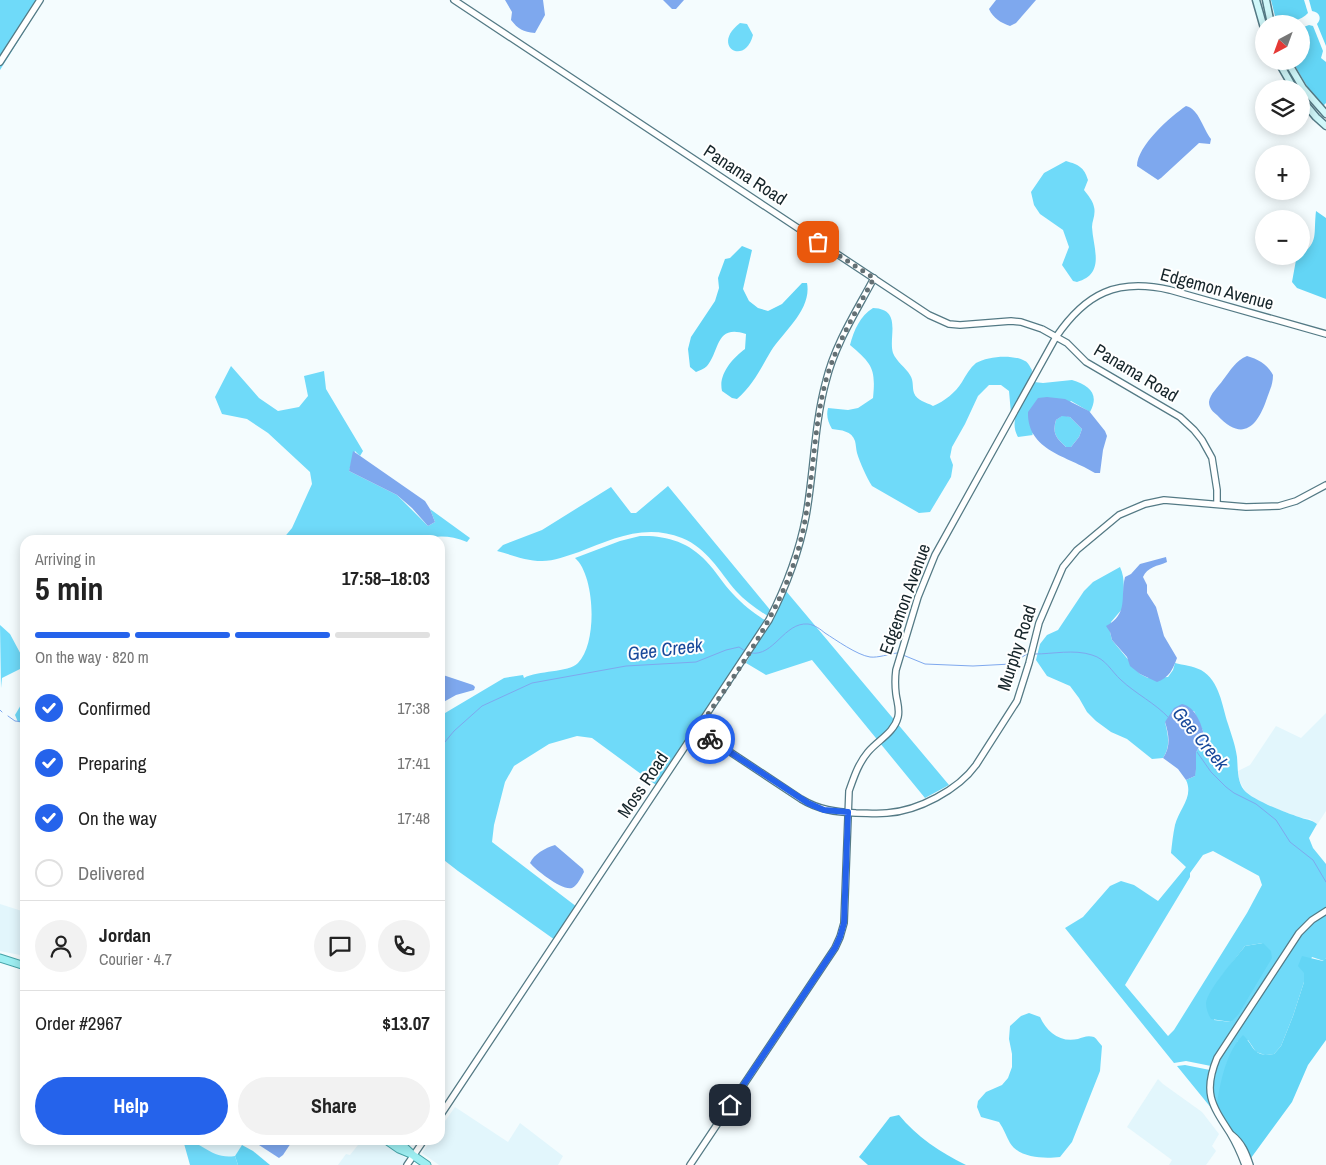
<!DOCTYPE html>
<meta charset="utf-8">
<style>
:root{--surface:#fff;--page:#f2f2f2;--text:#222;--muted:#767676;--line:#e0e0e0;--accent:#2563eb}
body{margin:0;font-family:"Archivo Narrow",sans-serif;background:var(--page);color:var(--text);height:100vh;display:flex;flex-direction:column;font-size:19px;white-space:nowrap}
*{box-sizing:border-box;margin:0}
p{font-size:16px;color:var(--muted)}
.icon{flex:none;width:28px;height:28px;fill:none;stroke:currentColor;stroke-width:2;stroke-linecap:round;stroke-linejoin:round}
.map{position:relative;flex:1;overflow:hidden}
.drawer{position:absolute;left:20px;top:535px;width:425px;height:610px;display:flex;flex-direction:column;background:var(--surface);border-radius:15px;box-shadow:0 2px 12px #0003}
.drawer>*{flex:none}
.needle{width:32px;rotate:221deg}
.tools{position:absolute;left:1255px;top:15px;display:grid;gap:10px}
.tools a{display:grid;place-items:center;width:55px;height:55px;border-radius:50%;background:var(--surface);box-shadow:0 2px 12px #0003;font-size:25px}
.pin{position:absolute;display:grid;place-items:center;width:42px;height:42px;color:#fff;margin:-21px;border-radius:10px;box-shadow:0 2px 8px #0006}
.courier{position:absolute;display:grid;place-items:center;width:50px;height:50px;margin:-25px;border:4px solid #2563eb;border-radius:50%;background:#fff;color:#222;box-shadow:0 1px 6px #0007}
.head em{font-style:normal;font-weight:700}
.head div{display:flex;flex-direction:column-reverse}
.head{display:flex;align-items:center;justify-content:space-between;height:85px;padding:0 15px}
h1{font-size:32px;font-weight:700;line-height:38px}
.bar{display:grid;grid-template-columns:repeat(4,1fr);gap:8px 5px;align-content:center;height:60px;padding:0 15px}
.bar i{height:6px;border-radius:4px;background:var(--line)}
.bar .current{background:var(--accent)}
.bar p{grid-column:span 4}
.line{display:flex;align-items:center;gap:12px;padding:0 15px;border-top:1px solid var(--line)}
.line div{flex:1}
.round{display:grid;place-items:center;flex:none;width:52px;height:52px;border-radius:26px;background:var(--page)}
ol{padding:0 15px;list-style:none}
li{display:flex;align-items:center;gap:15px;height:55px}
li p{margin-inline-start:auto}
li .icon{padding:5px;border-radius:50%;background:var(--accent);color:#fff;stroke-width:4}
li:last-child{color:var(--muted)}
li i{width:28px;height:28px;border:2px solid var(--line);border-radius:50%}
.primary-button{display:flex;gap:10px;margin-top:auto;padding:10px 15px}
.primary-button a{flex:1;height:58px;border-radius:30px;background:var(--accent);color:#fff;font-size:20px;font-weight:700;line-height:58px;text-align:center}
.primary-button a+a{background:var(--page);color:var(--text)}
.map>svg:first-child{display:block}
.built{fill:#e2f6fc}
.green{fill:#6fdaf9;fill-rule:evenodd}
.forest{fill:#63d5f5}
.water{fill:#7ea8ee;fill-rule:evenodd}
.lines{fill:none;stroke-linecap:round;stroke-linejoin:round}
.stream{stroke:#7ea8ee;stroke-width:1}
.tertiary-casing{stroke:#547a85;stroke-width:8}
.secondary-casing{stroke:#547a85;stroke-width:9}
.primary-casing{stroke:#45a2a7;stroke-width:9}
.tertiary{stroke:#fff;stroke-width:5.5}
.secondary{stroke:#cff7f9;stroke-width:6}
.primary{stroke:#9eeff2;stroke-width:7}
.done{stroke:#647074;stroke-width:5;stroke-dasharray:0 9}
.route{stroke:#2563eb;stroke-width:6}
.labels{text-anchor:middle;stroke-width:4;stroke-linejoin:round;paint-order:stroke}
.street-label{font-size:18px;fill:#16252a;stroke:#fff}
.water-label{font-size:19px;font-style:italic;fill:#194a9b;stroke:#fff}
</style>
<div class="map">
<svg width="1326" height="1165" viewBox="0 0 1326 1165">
<rect width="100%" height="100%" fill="#f4fcfe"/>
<g class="built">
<polygon points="1326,713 1326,811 1315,828 1317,824 1310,819 1302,818 1282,811 1257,800 1245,791 1239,780 1238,771 1250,765 1276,726 1301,738"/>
<polygon points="0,904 25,912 25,956 0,951"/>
<polygon points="1158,1079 1163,1084 1202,1112 1219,1134 1212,1146 1216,1151 1206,1165 1169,1165 1172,1160 1127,1127"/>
<polygon points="455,1107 508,1142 520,1123 563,1156 558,1165 439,1165 422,1153 431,1140 440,1140 440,1128"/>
<polygon points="190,1140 246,1140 234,1157 221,1157 203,1148"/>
<polygon points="362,1140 381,1140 408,1160 405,1165 338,1165 346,1154 350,1155"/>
</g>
<g class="green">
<polygon points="0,0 38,0 0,58"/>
<polygon points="43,0 44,0 0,70 0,65"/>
<path d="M740,23L747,24L753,35C745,67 710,46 740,23Z"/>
<path d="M1066,161C1079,165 1084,167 1088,180L1084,190C1088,195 1093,201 1094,207C1096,214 1092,221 1092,227C1093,248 1106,274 1077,282L1073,281L1062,265L1069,247L1063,230L1040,214L1034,205L1031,192L1044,173Z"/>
<path d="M873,308C903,309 888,337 893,353C896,361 906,368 910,375C914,381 912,387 914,393C917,401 926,402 933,406C945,401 955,393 962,382C966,375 970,368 976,363C988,356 1013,354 1025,361C1028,362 1030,367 1032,370L1031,378L1011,414L1009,391L1001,385H989L978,396L965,424L952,447L950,457L953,465L951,477L930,512L919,513L872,486C867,478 860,463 857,453C856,449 856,445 855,441C852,431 841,430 832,429C828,422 826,416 828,408L848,410L858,408L873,398C876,368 872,364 850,345C854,330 860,316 873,308Z"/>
<path d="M231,366L259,398L278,411L299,407L308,396L304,376L324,371L326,389L363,451L360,456L355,451L349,471L397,495L428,526L435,522L430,509L470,538L467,542C450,535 436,535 420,540H282L292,528L312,484L310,472L268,433L247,419L222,414L215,397Z"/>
<path d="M1072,380C1089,385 1100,394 1090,412L1071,401L1032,434L1033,435L1018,437C1007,418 1025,398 1034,382L1043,383Z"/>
<path d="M1063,415L1070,417L1082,429L1079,437L1071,447H1066C1056,438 1052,433 1056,420Z"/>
<path d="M668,486L771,611L769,617C757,609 745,601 736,591C719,571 707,548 682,538C645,523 612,539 579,552C567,556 554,561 542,561C526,561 512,555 497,551L503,545L542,530L611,487L631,513H636Z"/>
<path d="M640,536C665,535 689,542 706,561C716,571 723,584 733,594C743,605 754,613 766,621L656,785L592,738L577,736L549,744L514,766L505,782L494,825L492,842L577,907L555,940L458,871L440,857V716L504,678L523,675L524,678C538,670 568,673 578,663C598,643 595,575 575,558L620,541Z"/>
<path d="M1120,567C1126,579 1123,594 1123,608L1111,622L1110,632L1112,640L1140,674L1148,678L1168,677L1173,670L1175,663C1183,665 1193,666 1201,670C1220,681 1222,706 1228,724C1232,737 1235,744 1237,757C1238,769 1237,781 1244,790C1252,800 1287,813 1299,817C1306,820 1311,819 1317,824L1309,838L1313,848L1326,864V908L1297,932L1215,1057L1211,1066L1186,1061L1174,1063L1065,928L1083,917L1110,886L1121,881L1134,885L1158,901L1186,867L1171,853C1172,844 1173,834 1175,825C1179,809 1194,797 1186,780L1195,776L1196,752L1205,739L1203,731L1194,711L1165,722C1168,735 1171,746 1163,758L1152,759L1127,739L1111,732L1096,721L1087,712L1079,698L1070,686L1047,676L1036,660L1040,644L1047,635L1058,630L1084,591L1093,582ZM1213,851L1259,876L1262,885L1247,913L1174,1030L1168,1036L1125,985L1190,877V873L1203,855ZM1263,943L1231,1022L1214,1020L1218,981L1245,946Z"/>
<polygon points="786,591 949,785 925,798 812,660 766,675 746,663"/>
<polygon points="0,625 10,634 25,662 20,669 2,678 1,688"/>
<polygon points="25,698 25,723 18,722 15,715"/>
<path d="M1326,913V958L1324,961L1312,957L1304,973V982L1293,1016L1281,1046L1274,1054L1265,1055L1256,1052L1248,1040L1238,1041L1227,1063L1216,1109C1210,1086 1212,1080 1219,1059L1300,934L1313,922Z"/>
<path d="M1029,1013L1040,1017C1047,1032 1060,1043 1078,1039C1083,1037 1088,1035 1094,1037C1097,1039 1099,1043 1102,1046L1100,1071L1072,1142L1060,1157C1044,1159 1019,1158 1010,1143C1006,1136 1004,1129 999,1122L981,1117L977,1107L978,1101L986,1092L1002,1085L1008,1078L1012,1067V1054L1009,1039L1010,1026L1021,1016Z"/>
<path d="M1185,1065L1210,1070C1207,1084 1208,1096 1212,1109L1177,1066Z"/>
<path d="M183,1140C201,1140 211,1160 235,1156L238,1165H190Z"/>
</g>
<g class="forest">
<path d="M1271,0H1304L1308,13C1302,20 1287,24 1277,24Z"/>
<path d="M1309,0H1326V46L1317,24C1322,19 1320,12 1312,11Z"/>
<polygon points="1309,25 1313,26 1323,51 1321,58 1326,62 1326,103 1323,106 1310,91 1292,61 1301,61 1301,28"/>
<path d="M1316,211L1326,218V299L1297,288L1292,282L1296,260C1320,241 1313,237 1316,211Z"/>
<path d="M742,246L752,250L743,289L749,301L758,308L768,311L782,304L802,283H807C812,309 784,331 771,351C761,368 753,385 737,399L732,398L722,391C718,374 733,358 745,349L746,334C715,324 720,351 707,366C704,369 700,370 696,372L690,367L688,349L691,337L715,301L719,288L718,278L725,259L730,258Z"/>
<path d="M1263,943L1271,951L1272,958L1238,1015L1231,1022L1211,1019C1208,1014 1206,1009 1206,1003C1208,989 1235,959 1245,946Z"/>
<path d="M1302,956L1323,961L1326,958V1040L1308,1065L1292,1102L1251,1158L1241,1140L1232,1132L1216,1109C1220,1085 1225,1053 1243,1035C1256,1048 1252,1057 1274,1054L1281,1046L1293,1016L1304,982V973L1298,966Z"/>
<path d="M899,1115C916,1136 941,1153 966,1165H868L859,1157L890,1117Z"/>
<polygon points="242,1145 253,1151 270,1165 238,1165 235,1156"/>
</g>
<g class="water">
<path d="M505,0H543L545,15L535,33C523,32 518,29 511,20L512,12Z"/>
<polygon points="663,0 684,0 676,9 672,9"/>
<path d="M996,0H1036L1016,23L1010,26C1001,23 993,18 989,9Z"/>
<path d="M1186,106C1199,109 1203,129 1211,139L1210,144L1199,143L1161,178L1158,180L1137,166C1137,146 1171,116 1186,106Z"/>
<path d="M1247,356C1258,359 1267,364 1273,375C1273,385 1269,392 1266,401C1256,429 1241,441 1217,415C1213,412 1209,408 1209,402C1210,394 1218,387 1223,380C1231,370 1235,361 1247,356Z"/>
<path d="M1047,397L1065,399L1089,411L1105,431L1107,436L1103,450L1100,473H1095C1068,456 1027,451 1028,412L1038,398ZM1062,416L1070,417L1082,429L1079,437L1071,447H1066C1056,438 1052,433 1056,420Z"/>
<polygon points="353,451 425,501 430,509 435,522 428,526 412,508 397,495 349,471"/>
<path d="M1166,557L1167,562C1158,566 1147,567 1143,577L1147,585V593L1156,607L1164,636L1177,658C1173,669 1169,678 1157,682L1140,674L1130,666L1127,657L1112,640L1110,632L1106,626C1129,614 1120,597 1125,577L1131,574L1140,564Z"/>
<polygon points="440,674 473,685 475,687 474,690 456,695 440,704"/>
<path d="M1182,704C1196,707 1202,725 1205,739L1196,752V769L1195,776L1186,780L1178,769L1163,758C1171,746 1169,735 1165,722L1174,708Z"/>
<path d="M555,845L583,869L584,872C581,877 578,885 572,888C562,891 536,870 530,863C534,854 545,848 555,845Z"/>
<polygon points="293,1140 283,1155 279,1158 253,1141"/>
</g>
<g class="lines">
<g class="stream">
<path d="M751,653C774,657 784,622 808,624C815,625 820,629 825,633C836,640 857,655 870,657C878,658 889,654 897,653"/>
<path d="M1035,654C1053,654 1074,649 1092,655C1106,659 1111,671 1121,680C1136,694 1155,703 1169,718"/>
<polyline points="903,655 925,664 973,666 1011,664 1027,654"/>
<polyline points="0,710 2,712"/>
<polyline points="8,716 15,721 25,722"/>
<polyline points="440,748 454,731 482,706 532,683 626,666 696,662 726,650 739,647 745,651"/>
<polyline points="1197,752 1211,772 1226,787 1234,793 1256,804 1276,820 1290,842 1313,860 1326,882"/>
</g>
<defs>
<g id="tertiary">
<polyline points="454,0 929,315 949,324 960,325 1011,321 1021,322 1042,329 1067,343 1086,362 1180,417 1194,430 1202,440 1212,458 1217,490 1217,504"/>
<polyline points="0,62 40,0"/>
<path d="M697,730L801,799C819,810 836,812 856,813C867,813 877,814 887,813C918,811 958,790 976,765L1017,701L1029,663L1039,623L1063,567L1077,550L1119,515L1145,504L1164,500L1246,507L1279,506L1296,501L1326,485"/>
<path d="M440,1116L769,620C786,587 799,553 806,516C814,472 814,425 826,381C835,344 856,312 874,278"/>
<path d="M1232,1135C1242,1143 1246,1153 1250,1165"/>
<polyline points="407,1165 424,1140"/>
<path d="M690,1165L835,948L840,937L844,923L849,791C854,777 858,764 868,752C878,740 894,733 898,717C900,709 897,702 896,694C895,686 895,678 896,670L918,597L935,555L1056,337C1086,293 1117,278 1170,290L1326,334"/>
<path d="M1245,1165C1241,1154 1236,1143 1230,1133C1211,1104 1203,1092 1217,1058L1299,933L1312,920L1326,911"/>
</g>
<g id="secondary">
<polyline points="1256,0 1264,28"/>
<polyline points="1266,0 1271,24"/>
<polyline points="1278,61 1294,89"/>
<polyline points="1287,61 1303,88 1326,114"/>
<polyline points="1301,99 1316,117 1326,126"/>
</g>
<g id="primary">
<polyline points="0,958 25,966"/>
<polyline points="386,1140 399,1149 411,1154"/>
<polyline points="397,1140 414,1156 427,1165"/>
</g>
</defs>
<use href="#tertiary" class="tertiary-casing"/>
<use href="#secondary" class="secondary-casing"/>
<use href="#primary" class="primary-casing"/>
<use href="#tertiary" class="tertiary"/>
<use href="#secondary" class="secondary"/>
<use href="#primary" class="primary"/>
</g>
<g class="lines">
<path class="done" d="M710,739L697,730C734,676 774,623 795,560C813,506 811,448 823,392C832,351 854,315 874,278L818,242"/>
<polyline class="route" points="710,739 808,803 824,810 848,812 844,923 840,937 835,948 730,1105"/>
</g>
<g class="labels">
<g class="street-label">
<text transform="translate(745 175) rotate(33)" y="6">Panama Road</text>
<text transform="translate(1217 289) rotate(15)" y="6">Edgemon Avenue</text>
<text transform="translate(1136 373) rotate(31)" y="6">Panama Road</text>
<text transform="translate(905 599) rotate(-70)" y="6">Edgemon Avenue</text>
<text transform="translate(1017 648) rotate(-72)" y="6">Murphy Road</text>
<text transform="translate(643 785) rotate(-56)" y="6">Moss Road</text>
</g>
<g class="water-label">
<text transform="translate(665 649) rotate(-7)" y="7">Gee Creek</text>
<text transform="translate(1201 738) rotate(50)" y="7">Gee Creek</text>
</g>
</g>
</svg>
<div class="tools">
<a><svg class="needle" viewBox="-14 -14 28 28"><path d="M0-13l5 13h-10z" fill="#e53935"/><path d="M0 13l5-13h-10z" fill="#767676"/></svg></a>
<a><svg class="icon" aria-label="layers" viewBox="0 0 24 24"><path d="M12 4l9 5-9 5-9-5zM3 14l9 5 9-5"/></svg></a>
<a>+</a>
<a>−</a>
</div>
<div class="pin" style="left:818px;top:242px;background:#ea580c"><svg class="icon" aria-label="bag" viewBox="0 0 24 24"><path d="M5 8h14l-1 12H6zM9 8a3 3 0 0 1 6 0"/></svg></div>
<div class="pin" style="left:730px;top:1105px;background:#1f2937"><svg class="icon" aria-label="home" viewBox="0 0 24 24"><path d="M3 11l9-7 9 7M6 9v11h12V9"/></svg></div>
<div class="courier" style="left:710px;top:739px"><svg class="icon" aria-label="bike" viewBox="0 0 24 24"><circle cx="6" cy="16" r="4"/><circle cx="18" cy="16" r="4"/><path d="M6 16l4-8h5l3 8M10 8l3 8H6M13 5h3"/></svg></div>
<section class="drawer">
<div class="head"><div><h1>5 min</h1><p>Arriving in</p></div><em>17:58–18:03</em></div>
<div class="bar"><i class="current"></i><i class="current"></i><i class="current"></i><i></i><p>On the way · 820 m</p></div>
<ol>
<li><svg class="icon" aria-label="check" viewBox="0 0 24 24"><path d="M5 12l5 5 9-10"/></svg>Confirmed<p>17:38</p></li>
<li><svg class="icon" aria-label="check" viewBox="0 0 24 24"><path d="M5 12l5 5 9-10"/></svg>Preparing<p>17:41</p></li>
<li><svg class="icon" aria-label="check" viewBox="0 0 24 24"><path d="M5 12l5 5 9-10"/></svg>On the way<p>17:48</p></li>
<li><i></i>Delivered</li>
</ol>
<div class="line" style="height:90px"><a class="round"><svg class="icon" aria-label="person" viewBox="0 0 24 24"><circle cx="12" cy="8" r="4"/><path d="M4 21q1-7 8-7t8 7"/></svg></a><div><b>Jordan</b><p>Courier · 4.7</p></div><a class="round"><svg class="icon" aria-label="chat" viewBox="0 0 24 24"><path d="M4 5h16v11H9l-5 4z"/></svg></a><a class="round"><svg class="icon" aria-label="phone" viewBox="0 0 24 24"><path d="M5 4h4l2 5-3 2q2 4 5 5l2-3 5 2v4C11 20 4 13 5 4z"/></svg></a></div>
<div class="line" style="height:65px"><div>Order #2967</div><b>$13.07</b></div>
<div class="primary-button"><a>Help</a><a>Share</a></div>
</section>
</div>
